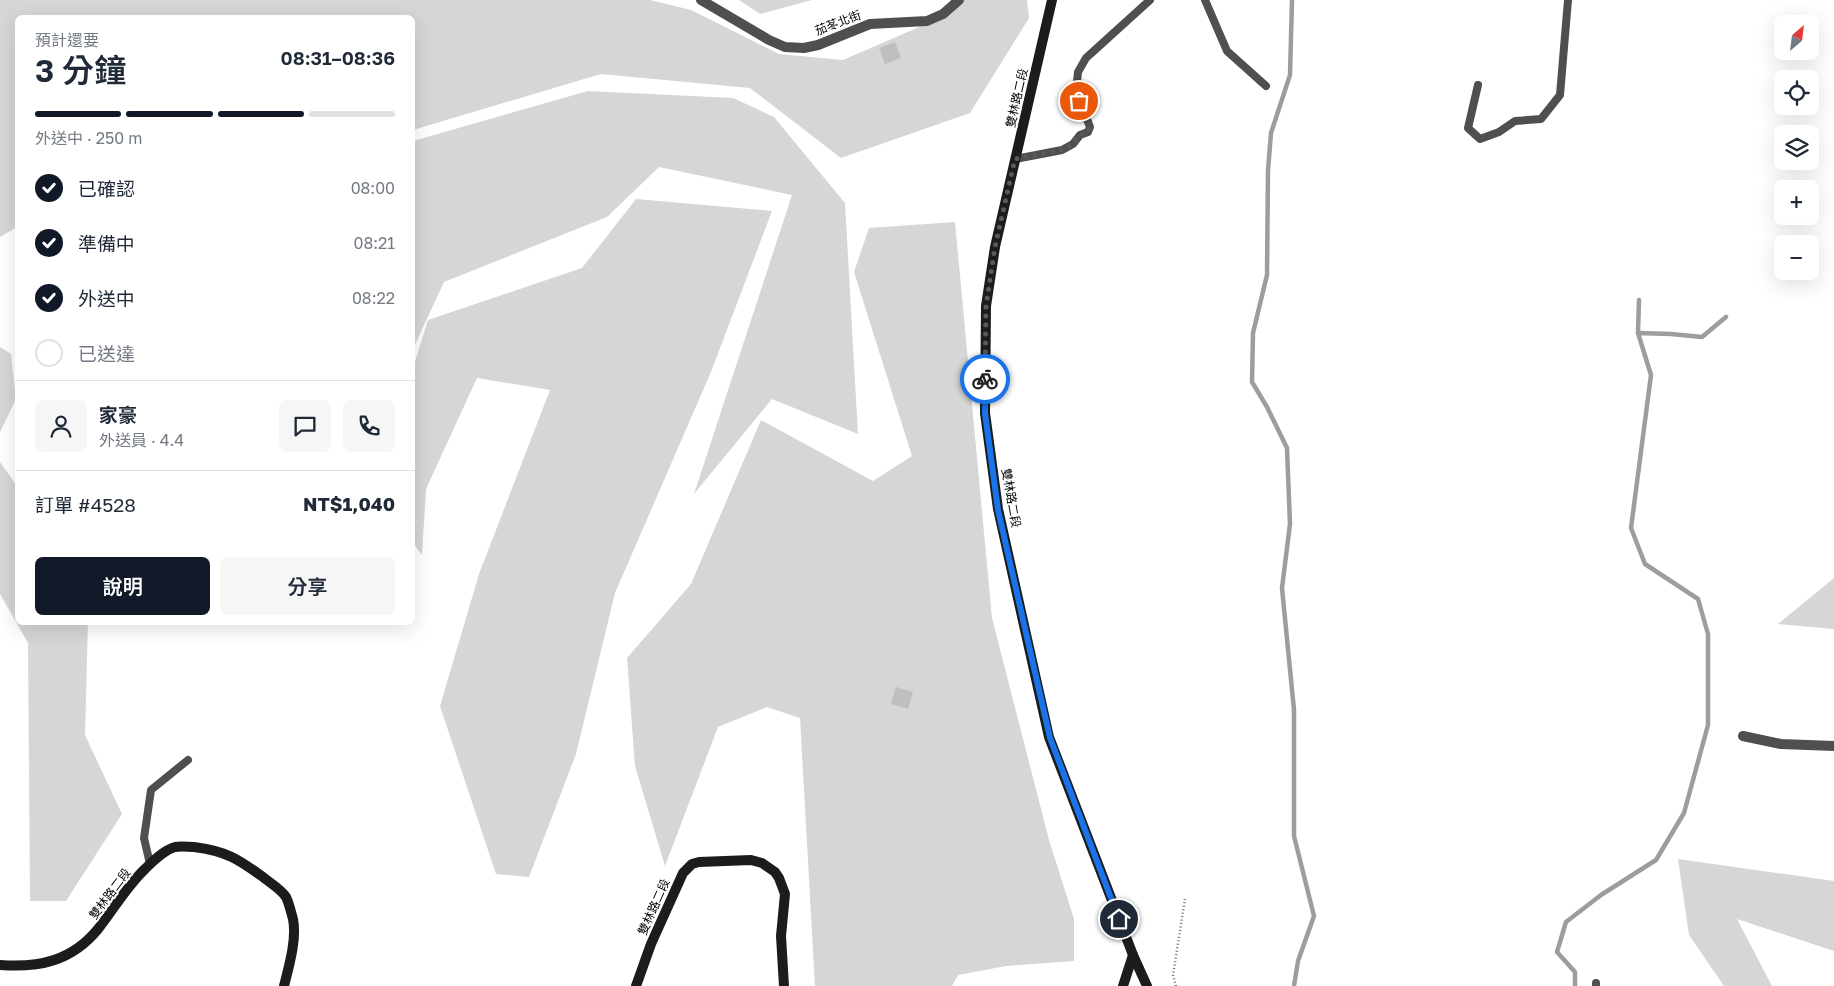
<!DOCTYPE html>
<html lang="zh-TW">
<meta charset="utf-8">
<style>
:root{--surface:#fff;--page:#f6f6f7;--text:#1f2937;--muted:#747a83;--line:#e0e1e3;--accent:#111827}
body{margin:0;font-family:"Golos Text","Noto Sans TC",sans-serif;background:var(--page);color:var(--text);height:100vh;display:flex;flex-direction:column;font-size:19px;white-space:nowrap}
*{box-sizing:border-box;margin:0}
p{font-size:16px;color:var(--muted)}
.icon{flex:none;width:28px;height:28px;fill:none;stroke:currentColor;stroke-width:2;stroke-linecap:round;stroke-linejoin:round}
.map{position:relative;flex:1;overflow:hidden}
.details{position:absolute;left:15px;top:15px;width:400px;height:610px;display:flex;flex-direction:column;background:var(--surface);border-radius:8px;box-shadow:0 5px 20px #0002}
.details>*{flex:none}
.needle{width:32px;rotate:28deg}
.fabs{position:absolute;left:1774px;top:15px;display:grid;gap:10px}
.fabs a{display:grid;place-items:center;width:45px;height:45px;border-radius:8px;background:var(--surface);box-shadow:0 5px 20px #0002;font-size:25px}
.pin{position:absolute;display:grid;place-items:center;width:42px;height:42px;color:#fff;margin:-21px;border:2px solid #fff;border-radius:50%;box-shadow:0 1px 5px #0007}
.courier{position:absolute;display:grid;place-items:center;width:50px;height:50px;margin:-25px;border:4px solid #1a73e8;border-radius:50%;background:#fff;color:#222;box-shadow:0 1px 6px #0007}
.headline em{font-style:normal;font-weight:600}
.headline div{display:flex;flex-direction:column-reverse}
.headline{display:flex;align-items:center;justify-content:space-between;height:85px;padding:0 20px}
h1{font-size:32px;font-weight:600;line-height:38px}
.bar{display:grid;grid-template-columns:repeat(4,1fr);gap:8px 5px;align-content:center;height:60px;padding:0 20px}
.bar i{height:6px;border-radius:4px;background:var(--line)}
.bar .on{background:var(--accent)}
.bar p{grid-column:span 4}
.line{display:flex;align-items:center;gap:12px;padding:0 20px;border-top:1px solid var(--line)}
.line div{flex:1}
.round{display:grid;place-items:center;flex:none;width:52px;height:52px;border-radius:8px;background:var(--page)}
ol{padding:0 20px;list-style:none}
li{display:flex;align-items:center;gap:15px;height:55px}
li p{margin-inline-start:auto}
li .icon{padding:5px;border-radius:50%;background:var(--accent);color:#fff;stroke-width:4}
li:last-child{color:var(--muted)}
li i{width:28px;height:28px;border:2px solid var(--line);border-radius:50%}
.cta{display:flex;gap:10px;margin-top:auto;padding:10px 20px}
.cta a{flex:1;height:58px;border-radius:8px;background:var(--accent);color:#fff;font-size:20px;font-weight:600;line-height:58px;text-align:center}
.cta a+a{background:var(--page);color:var(--text)}
.map>svg:first-child{display:block}
.green{fill:#d6d6d6}
.lines{fill:none;stroke-linecap:round;stroke-linejoin:round}
.stream{stroke:#9d9d9d;stroke-width:4.5}
.building{fill:#bfbfbf}
.path{stroke:#717171;stroke-width:2.5;stroke-dasharray:1 2.5;stroke-linecap:butt}
.lane{stroke:#4f4f4f;stroke-width:8}
.street{stroke:#4f4f4f;stroke-width:10}
.secondary{stroke:#1c1c1c;stroke-width:10}
.done{stroke:#595959;stroke-width:5;stroke-dasharray:0 9}
.route{stroke:#1a73e8;stroke-width:6}
.labels{text-anchor:middle;stroke-width:4;stroke-linejoin:round;paint-order:stroke}
.street-label{font-size:12px;fill:#000;stroke:#fff}
</style>
<div class="map">
<svg width="1834" height="986" viewBox="0 0 1834 986">
<rect width="100%" height="100%" fill="#fff"/>
<g class="green">
<polygon points="0,0 650,0 691,10 779,54 843,60 949,14 962,0 1027,0 1029,18 970,113 841,158 750,88 601,74 413,130 412,18 18,18 17,227 0,237"/>
<polygon points="739,0 812,0 760,14"/>
<polygon points="588,91 733,98 774,117 845,203 858,434 772,399 694,494 792,195 659,167 607,217 444,282 413,349 413,141"/>
<polygon points="636,199 772,211 711,372 615,593 576,754 529,877 496,874 440,706 479,574 550,390 477,378 426,489 422,555 413,543 413,368 428,320 582,268"/>
<polygon points="955,222 992,618 1049,840 1074,919 1074,961 1006,966 958,975 952,986 815,986 800,718 767,707 718,727 665,866 635,766 627,658 691,584 761,420 873,481 912,456 854,272 869,228"/>
<polygon points="0,347 11,354 16,399 0,432"/>
<polygon points="0,462 17,486 18,622 88,623 85,735 122,814 66,901 30,901 28,643 0,594"/>
<polygon points="1834,578 1834,629 1778,624"/>
<polygon points="1678,859 1834,881 1834,951 1737,919 1772,986 1724,986 1689,935"/>
</g>
<g class="lines">
<g class="stream">
<polyline points="1292,0 1290,75 1271,133 1268,170 1267,275 1253,333 1252,382 1267,407 1287,448 1290,524 1282,588 1294,710 1294,836 1314,916 1298,961 1294,986"/>
<polyline points="1638,333 1639,300"/>
<polyline points="1575,986 1575,972 1557,952 1566,922 1601,895 1656,860 1684,813 1708,725 1708,634 1698,599 1645,564 1631,528 1651,375 1638,333 1671,334 1702,337 1726,317"/>
</g>
</g>
<g class="building">
<polygon points="895,42 901,58 885,64 879,48"/>
<polygon points="896,687 913,692 908,709 891,704"/>
</g>
<g class="lines">
<polyline class="path" points="1176,986 1173,975 1185,899"/>
<g class="lane">
<polyline points="1205,0 1227,51 1266,86"/>
<polyline points="1478,85 1468,128 1480,139 1499,132 1515,121 1541,119 1560,95 1568,0"/>
<polyline points="1015,159 1062,150 1073,144 1080,135 1088,132 1090,127 1076,91 1078,72 1086,58 1150,0"/>
<polyline points="150,864 144,838 151,790 188,760"/>
<polyline points="1596,986 1596,983"/>
</g>
<g class="street">
<polyline points="701,0 769,40 785,47 804,48 818,45 870,24 927,21 943,14 959,0"/>
<polyline points="1743,736 1781,744 1834,746"/>
</g>
<g class="secondary">
<polyline points="1052,0 995,247 986,306 985,413 998,509 1049,737 1133,955 1147,986"/>
<path d="M0,965C39,968 72,961 98,929C114,909 126,887 145,869C153,861 164,850 175,847C181,846 189,847 194,847C226,851 238,859 263,877C270,883 281,889 286,897C289,903 291,912 293,919C297,939 289,966 284,986"/>
<polyline points="636,986 651,944 683,873 692,864 699,862 751,860 762,863 775,872 779,878 785,894 781,936 784,986"/>
<polyline points="1123,986 1133,955"/>
</g>
</g>
<g class="lines">
<polyline class="done" points="985,379 986,306 995,247 1015,159 1062,150 1073,144 1080,135 1088,132 1090,127 1079,101"/>
<polyline class="route" points="985,379 985,413 998,510 1050,738 1119,919"/>
</g>
<g class="labels">
<g class="street-label">
<text transform="translate(838 23) rotate(-21)" y="4">茄苳北街</text>
<text transform="translate(1017 98) rotate(-77)" y="4">雙林路二段</text>
<text transform="translate(1011 498) rotate(80)" y="4">雙林路二段</text>
<text transform="translate(110 894) rotate(-53)" y="4">雙林路二段</text>
<text transform="translate(654 907) rotate(-66)" y="4">雙林路二段</text>
</g>
</g>
</svg>
<div class="fabs">
<a><svg class="needle" viewBox="-14 -14 28 28"><path d="M0-13l5 13h-10z" fill="#e53935"/><path d="M0 13l5-13h-10z" fill="#747a83"/></svg></a>
<a><svg class="icon" aria-label="locate" viewBox="0 0 24 24"><circle cx="12" cy="12" r="6"/><path d="M12 2v4M12 18v4M2 12h4M18 12h4"/></svg></a>
<a><svg class="icon" aria-label="layers" viewBox="0 0 24 24"><path d="M12 4l9 5-9 5-9-5zM3 14l9 5 9-5"/></svg></a>
<a>+</a>
<a>−</a>
</div>
<div class="pin" style="left:1079px;top:101px;background:#ea580c"><svg class="icon" aria-label="bag" viewBox="0 0 24 24"><path d="M5 8h14l-1 12H6zM9 8a3 3 0 0 1 6 0"/></svg></div>
<div class="pin" style="left:1119px;top:919px;background:#1f2937"><svg class="icon" aria-label="home" viewBox="0 0 24 24"><path d="M3 11l9-7 9 7M6 9v11h12V9"/></svg></div>
<div class="courier" style="left:985px;top:379px"><svg class="icon" aria-label="bike" viewBox="0 0 24 24"><circle cx="6" cy="16" r="4"/><circle cx="18" cy="16" r="4"/><path d="M6 16l4-8h5l3 8M10 8l3 8H6M13 5h3"/></svg></div>
<section class="details">
<div class="headline"><div><h1>3 分鐘</h1><p>預計還要</p></div><em>08:31–08:36</em></div>
<div class="bar"><i class="on"></i><i class="on"></i><i class="on"></i><i></i><p>外送中 · 250 m</p></div>
<ol>
<li><svg class="icon" aria-label="check" viewBox="0 0 24 24"><path d="M5 12l5 5 9-10"/></svg>已確認<p>08:00</p></li>
<li><svg class="icon" aria-label="check" viewBox="0 0 24 24"><path d="M5 12l5 5 9-10"/></svg>準備中<p>08:21</p></li>
<li><svg class="icon" aria-label="check" viewBox="0 0 24 24"><path d="M5 12l5 5 9-10"/></svg>外送中<p>08:22</p></li>
<li><i></i>已送達</li>
</ol>
<div class="line" style="height:90px"><a class="round"><svg class="icon" aria-label="person" viewBox="0 0 24 24"><circle cx="12" cy="8" r="4"/><path d="M4 21q1-7 8-7t8 7"/></svg></a><div><b>家豪</b><p>外送員 · 4.4</p></div><a class="round"><svg class="icon" aria-label="chat" viewBox="0 0 24 24"><path d="M4 5h16v11H9l-5 4z"/></svg></a><a class="round"><svg class="icon" aria-label="phone" viewBox="0 0 24 24"><path d="M5 4h4l2 5-3 2q2 4 5 5l2-3 5 2v4C11 20 4 13 5 4z"/></svg></a></div>
<div class="line" style="height:65px"><div>訂單 #4528</div><b>NT$1,040</b></div>
<div class="cta"><a>說明</a><a>分享</a></div>
</section>
</div>
